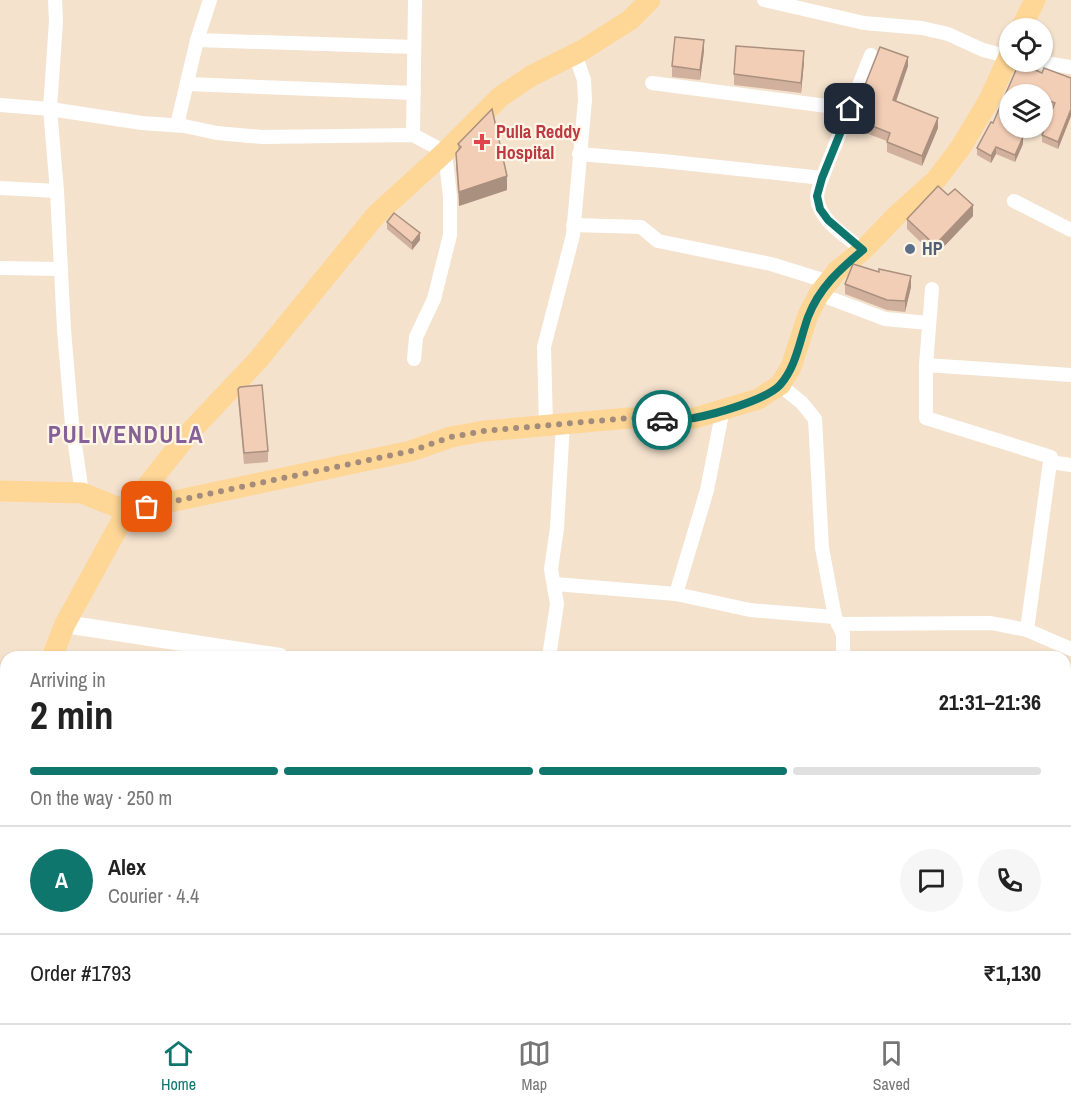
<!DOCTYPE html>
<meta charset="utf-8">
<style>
:root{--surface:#fff;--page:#f6f6f6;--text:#222;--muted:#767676;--line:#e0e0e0;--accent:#0f766e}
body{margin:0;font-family:"Archivo Narrow",sans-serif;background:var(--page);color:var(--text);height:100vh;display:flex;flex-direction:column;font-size:22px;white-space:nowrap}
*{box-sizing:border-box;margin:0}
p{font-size:20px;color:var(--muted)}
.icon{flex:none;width:33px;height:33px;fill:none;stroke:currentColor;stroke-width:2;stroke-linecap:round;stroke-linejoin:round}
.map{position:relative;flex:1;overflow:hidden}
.sheet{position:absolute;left:0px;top:651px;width:1071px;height:372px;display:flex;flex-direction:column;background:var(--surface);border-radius:18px 18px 0 0;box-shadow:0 2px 4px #0004}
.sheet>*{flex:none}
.fabs{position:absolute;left:999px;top:18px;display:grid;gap:12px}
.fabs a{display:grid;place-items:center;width:54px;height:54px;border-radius:50%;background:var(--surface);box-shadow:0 2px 4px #0004;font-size:30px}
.pin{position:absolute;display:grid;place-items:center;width:51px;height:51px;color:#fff;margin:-26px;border-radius:12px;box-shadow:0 3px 9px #0006}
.courier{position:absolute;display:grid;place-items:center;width:60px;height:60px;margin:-30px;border:4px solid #0f766e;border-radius:50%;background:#fff;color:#222;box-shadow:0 2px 8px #0007}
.headline em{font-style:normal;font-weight:800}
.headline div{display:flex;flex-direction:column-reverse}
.headline{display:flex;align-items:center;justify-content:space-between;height:102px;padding:0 30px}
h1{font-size:39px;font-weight:800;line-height:45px}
.bar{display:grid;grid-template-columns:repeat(4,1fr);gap:9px 6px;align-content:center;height:72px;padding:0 30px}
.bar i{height:8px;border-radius:4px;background:var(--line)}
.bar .active{background:var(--accent)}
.bar p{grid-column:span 4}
.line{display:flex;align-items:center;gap:15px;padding:0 30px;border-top:2px solid var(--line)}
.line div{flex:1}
.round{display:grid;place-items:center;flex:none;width:63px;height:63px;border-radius:32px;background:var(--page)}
.dock{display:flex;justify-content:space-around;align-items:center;height:84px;border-top:2px solid var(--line);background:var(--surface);font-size:16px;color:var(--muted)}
.dock a{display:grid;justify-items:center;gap:3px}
.dock .active{color:var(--accent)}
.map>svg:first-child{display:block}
.residential{fill:#f4e2cd;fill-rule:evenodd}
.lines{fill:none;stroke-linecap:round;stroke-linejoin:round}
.river{stroke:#b4dfe6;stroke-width:22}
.minor{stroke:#fff;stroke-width:14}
.tertiary{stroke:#fff;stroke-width:16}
.secondary{stroke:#fff;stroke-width:18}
.primary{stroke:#fed695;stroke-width:21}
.wall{fill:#d1b19d}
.shaded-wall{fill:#aa907f}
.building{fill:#f3ceb6;stroke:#aa907f;stroke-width:1.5}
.done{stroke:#a38c7c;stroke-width:6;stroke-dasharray:0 10.8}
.route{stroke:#0f766e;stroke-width:8}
.health-dot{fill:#e0444e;stroke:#fff5e6;stroke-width:2}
.service-dot{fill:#5c6f8a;stroke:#fff5e6;stroke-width:2}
.labels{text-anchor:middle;stroke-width:4.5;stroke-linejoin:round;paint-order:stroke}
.health-label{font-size:18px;font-weight:bold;fill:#be3a42;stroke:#fff5e6;text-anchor:start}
.service-label{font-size:18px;font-weight:bold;fill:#4e5e75;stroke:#fff5e6;text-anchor:start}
.district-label{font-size:24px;font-weight:bold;letter-spacing:1.5px;fill:#856197;stroke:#fff5e6}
</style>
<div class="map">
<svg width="1071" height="1023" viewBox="0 0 1071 1023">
<rect width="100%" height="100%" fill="#fdf1df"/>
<path class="residential" d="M0,0H1071V1023H0ZM1010,28H1042V62H1010ZM1010,94H1042V128H1010ZM6,657H1065V1017H6Z"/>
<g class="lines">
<g class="river">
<polyline points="968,1017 976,1023"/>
<polyline points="606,1023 610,1017"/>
</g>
<g class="minor">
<polyline points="55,0 56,21 50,109 57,191 64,330 72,424 82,493"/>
<polyline points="764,0 864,23 922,28 948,34 983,50 1010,57"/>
<polyline points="197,40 414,47"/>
<polyline points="1039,62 1071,67"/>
<polyline points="652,83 850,109"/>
<polyline points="187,84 414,93"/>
<polyline points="0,105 50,109 142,123 184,126 217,133 262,137 413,135 445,152 450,197 450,235 434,299 416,337 414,359"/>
<polyline points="177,125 197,40 210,0"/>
<polyline points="413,135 415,1"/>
<polyline points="579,154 663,161 822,178"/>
<polyline points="0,188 57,191"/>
<polyline points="1014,201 1071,230"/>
<polyline points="573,225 641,227 658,241 771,264 829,282"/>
<path d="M863,250C847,237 818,220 817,197C817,191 820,184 822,178L871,55"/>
<polyline points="0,268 61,269"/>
<polyline points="932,289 926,365 926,418 1051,457 1050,462 1071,465"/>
<polyline points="819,294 885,319 929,323"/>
<polyline points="926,365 1071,375"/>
<polyline points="780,385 802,403 815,419 822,548 835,617 843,634 843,657"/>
<polyline points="546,425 544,347 573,235 585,100 584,80 575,54"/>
<polyline points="555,584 676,594 750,610 835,617"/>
<polyline points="676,594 707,490 723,409"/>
<polyline points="838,624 991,623 1027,630 1071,649"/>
<polyline points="1027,630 1050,462"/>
<polyline points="549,657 557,604 551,569 557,528 563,424"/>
<polyline points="297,1023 299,1017"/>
</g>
<polyline class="tertiary" points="727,1023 727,1017"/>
<g class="secondary">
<polyline points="65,624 280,657"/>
<polyline points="1065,743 1071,742"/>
</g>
<g class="primary">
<polyline points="1021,28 1035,0"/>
<polyline points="0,491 82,493 127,511"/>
<polyline points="127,511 411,451 451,437 484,431 629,418 662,420 695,418 758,399 780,385 791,367 808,315 819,294 837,271 863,250 898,214 936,180 961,147 988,102 1010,54"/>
<polyline points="52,657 65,624 127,511 189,433 258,360 376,215 445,152 500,97 531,76 581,51 630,20 650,0"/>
<polyline points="0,793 6,777"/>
</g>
</g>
<g class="wall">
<polygon points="704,51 700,80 672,77 672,66"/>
<polygon points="804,62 801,93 734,85 734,74"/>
<polygon points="1019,63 1071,116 1058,149 1042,142 1042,135 1052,109 1042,105 1042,94 1010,94 1026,128 1022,136 1023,144 1015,162 996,154 991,163 977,155 977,148 993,123"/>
<polygon points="908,66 896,101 938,128 922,166 887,152 887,141 852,128 852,118"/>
<polygon points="458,144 507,190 459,206 456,167 456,153 458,151"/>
<polygon points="973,216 935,256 907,229 907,219"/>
<polygon points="387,222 420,240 412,250 387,229"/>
<polygon points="845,284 911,287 905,312 887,310 845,294"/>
<polygon points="238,389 268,451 268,462 244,464 238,399"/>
<polygon points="1065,751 1071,752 1068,805 1065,804"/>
</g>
<g class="shaded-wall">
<polygon points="704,40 704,51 700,80 700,70"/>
<polygon points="804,51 804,62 801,93 801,83"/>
<polygon points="908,57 908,66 893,110 893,100"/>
<polygon points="1071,109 1071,116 1058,149 1058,142"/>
<polygon points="938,118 938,128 922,166 922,156"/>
<polygon points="1023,128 1026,128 1020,142 1020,135"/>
<polygon points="1023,137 1023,144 1015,162 1015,155"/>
<polygon points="996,147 996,154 991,163 991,156"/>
<polygon points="507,176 507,190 459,206 459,192"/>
<polygon points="973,205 973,216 935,256 935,245"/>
<polygon points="420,233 420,240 412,250 412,243"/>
<polygon points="911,276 911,287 905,312 905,301"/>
</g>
<g class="building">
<polygon points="675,37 704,40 700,70 672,66"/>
<polygon points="736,46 804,51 801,83 734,74"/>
<polygon points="880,47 908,57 893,100 938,118 922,156 887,142 890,133 852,118"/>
<polygon points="1019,63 1042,73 1044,68 1071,78 1071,109 1058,142 1042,135 1055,103 1042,98 1042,94 1033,94 1028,93 1027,94 1010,94 1010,128 1023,128 1020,135 1023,137 1015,155 996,147 991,156 977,148 991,122 993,123"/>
<polygon points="492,109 507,176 459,192 456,153 461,147 458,144"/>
<polygon points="938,186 948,195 955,189 973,205 935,245 907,219"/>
<polygon points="394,213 420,233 412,243 387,222"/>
<polygon points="853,264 879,272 879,269 911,276 905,301 887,300 845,284"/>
<polygon points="262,385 268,451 244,453 238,389 240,387"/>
<polygon points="1065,751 1071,752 1068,797 1065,797"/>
<polygon points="439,1017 474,1017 501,1023 437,1023"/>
</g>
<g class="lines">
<polyline class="done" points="147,507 411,451 451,437 484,431 629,418 662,420"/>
<path class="route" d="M662,420C672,419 684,419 694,418C715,414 766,400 780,385C796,368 800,339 808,317C819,288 840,269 863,250L828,220L820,209L817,196L822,178L850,109"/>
</g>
<path class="health-dot" d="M479 133h6v6h6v6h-6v6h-6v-6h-6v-6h6z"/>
<circle class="service-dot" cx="910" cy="249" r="6"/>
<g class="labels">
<g class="health-label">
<text x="496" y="138">Pulla Reddy<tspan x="496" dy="21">Hospital</tspan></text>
</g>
<g class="service-label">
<text x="922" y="255">HP</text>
</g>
<g class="district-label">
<text x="126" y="443">PULIVENDULA</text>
</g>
</g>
</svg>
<div class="fabs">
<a><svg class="icon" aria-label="locate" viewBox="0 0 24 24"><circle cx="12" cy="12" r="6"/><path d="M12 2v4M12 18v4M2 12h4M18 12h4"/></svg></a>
<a><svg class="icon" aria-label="layers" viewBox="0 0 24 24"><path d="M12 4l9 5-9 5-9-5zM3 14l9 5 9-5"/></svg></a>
</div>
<div class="pin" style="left:147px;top:507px;background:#ea580c"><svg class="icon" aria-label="bag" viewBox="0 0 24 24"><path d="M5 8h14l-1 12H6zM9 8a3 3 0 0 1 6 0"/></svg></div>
<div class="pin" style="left:850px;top:109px;background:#1f2937"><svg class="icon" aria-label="home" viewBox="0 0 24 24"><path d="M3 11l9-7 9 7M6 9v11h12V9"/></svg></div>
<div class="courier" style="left:662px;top:420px"><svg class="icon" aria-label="car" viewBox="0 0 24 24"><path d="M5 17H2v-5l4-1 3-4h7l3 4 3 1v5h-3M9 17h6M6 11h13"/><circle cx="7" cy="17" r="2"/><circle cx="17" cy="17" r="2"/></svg></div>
<section class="sheet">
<div class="headline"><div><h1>2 min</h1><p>Arriving in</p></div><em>21:31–21:36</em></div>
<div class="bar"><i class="active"></i><i class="active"></i><i class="active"></i><i></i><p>On the way · 250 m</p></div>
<div class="line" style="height:108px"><b class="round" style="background:var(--accent);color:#fff">A</b><div><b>Alex</b><p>Courier · 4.4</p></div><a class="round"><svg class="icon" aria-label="chat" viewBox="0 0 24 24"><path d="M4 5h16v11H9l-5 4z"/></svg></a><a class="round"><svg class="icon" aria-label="phone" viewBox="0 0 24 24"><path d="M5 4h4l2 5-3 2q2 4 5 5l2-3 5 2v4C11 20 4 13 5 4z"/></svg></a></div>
<div class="line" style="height:78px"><div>Order #1793</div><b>₹1,130</b></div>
</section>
</div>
<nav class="dock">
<a class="active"><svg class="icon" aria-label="home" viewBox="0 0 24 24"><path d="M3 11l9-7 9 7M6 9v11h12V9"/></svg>Home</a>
<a><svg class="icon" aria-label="map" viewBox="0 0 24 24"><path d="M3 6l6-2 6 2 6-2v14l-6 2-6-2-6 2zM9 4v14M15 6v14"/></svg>Map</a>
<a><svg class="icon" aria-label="saved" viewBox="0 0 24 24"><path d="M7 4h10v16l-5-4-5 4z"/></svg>Saved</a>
</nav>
